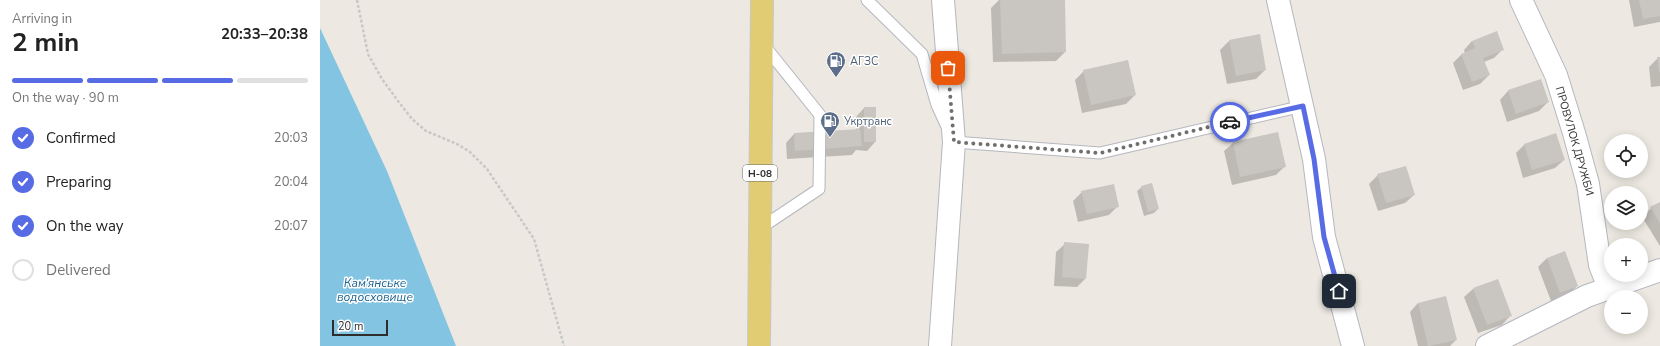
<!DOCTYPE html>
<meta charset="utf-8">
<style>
:root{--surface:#fff;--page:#f6f6f6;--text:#222;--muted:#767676;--line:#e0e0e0;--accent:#576be5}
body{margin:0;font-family:"Nunito Sans",sans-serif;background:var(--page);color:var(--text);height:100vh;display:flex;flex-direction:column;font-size:15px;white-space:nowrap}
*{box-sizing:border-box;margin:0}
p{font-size:13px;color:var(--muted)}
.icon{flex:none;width:22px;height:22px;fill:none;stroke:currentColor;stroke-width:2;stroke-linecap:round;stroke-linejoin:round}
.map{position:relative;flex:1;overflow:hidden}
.drawer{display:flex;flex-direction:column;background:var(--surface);width:320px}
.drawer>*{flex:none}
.controls{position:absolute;left:1284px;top:134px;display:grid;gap:8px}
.controls a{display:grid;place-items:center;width:44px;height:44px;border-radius:50%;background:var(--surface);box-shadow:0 2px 10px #0003;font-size:20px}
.scale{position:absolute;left:12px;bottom:10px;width:56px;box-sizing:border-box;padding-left:4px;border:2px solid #2d2d2d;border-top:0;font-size:11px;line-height:14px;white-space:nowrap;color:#2d2d2d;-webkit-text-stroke:3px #fff;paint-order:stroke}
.pin{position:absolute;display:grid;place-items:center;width:34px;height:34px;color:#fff;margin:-17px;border-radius:8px;box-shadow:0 2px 6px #0006}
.courier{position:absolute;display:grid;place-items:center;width:40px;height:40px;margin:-20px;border:3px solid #576be5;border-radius:50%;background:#fff;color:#222;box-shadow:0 1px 5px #0007}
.headline em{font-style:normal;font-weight:700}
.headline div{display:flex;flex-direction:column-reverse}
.headline{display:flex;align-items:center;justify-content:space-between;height:68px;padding:0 12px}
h1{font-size:26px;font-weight:700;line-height:30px}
.bar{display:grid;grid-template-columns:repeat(4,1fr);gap:6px 4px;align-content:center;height:48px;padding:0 12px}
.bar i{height:5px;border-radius:3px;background:var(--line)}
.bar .selected{background:var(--accent)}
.bar p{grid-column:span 4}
ol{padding:0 12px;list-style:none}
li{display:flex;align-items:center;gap:12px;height:44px}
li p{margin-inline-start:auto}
li .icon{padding:4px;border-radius:50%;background:var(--accent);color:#fff;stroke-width:4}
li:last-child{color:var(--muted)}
li i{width:22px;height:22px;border:2px solid var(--line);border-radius:50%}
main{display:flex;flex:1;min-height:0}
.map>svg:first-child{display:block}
.water{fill:#82c4e1}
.shadow{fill:#0003}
.building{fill:#c9c5c0}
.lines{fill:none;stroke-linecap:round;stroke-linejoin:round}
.service-casing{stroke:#b5b7bf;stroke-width:13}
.minor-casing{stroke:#b5b7bf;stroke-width:24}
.primary-casing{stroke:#c8c8c8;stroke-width:24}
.path{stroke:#c8c8c8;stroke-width:2.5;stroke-dasharray:3 2;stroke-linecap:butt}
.service{stroke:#fff;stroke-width:11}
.minor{stroke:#fff;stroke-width:22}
.primary{stroke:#e1cc73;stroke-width:22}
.done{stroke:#706f6c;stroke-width:4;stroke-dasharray:0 7.2}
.route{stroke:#576be5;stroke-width:5}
.labels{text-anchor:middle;stroke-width:3;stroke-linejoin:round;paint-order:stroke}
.shield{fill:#fff;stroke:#6c6c6c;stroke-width:1}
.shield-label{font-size:10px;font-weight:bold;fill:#2d2d2d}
.service-label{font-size:11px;fill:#4e5e75;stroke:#fff;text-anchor:start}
.street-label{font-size:11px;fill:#2d2d2d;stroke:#fff}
.water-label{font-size:12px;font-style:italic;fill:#1e6491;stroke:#fff}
</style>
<main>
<section class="drawer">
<div class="headline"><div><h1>2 min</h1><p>Arriving in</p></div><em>20:33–20:38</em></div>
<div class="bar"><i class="selected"></i><i class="selected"></i><i class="selected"></i><i></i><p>On the way · 90 m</p></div>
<ol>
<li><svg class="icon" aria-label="check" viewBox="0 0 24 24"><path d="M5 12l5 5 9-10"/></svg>Confirmed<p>20:03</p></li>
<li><svg class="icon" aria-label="check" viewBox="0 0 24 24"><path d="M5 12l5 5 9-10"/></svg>Preparing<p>20:04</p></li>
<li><svg class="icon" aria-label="check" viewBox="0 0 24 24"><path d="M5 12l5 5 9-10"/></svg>On the way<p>20:07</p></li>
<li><i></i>Delivered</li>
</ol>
</section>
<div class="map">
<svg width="1340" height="346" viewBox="0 0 1340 346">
<rect width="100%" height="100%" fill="#ede9e2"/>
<polygon class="water" points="0,28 67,171 136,346 0,346"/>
<g class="shadow">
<polygon points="679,0 744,0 745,52 736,61 673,62 671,8"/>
<polygon points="1309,0 1340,0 1340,22 1314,27"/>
<polygon points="939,35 945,70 936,79 907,84 900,50 909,41"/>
<polygon points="1152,41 1183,49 1174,58 1164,62 1169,75 1160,84 1143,90 1133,63 1141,55 1145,53 1144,50"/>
<polygon points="1338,58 1340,58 1340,86 1331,87 1329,67"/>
<polygon points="764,71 815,95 806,104 762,113 755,80"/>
<polygon points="1220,80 1228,102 1219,111 1187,122 1180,100 1188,91"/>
<polygon points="544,108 555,142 547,151 536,150 532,155 467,159 466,143 474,134 536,130 536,117"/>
<polygon points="957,133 965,166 956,175 912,185 904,151 913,143"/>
<polygon points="1204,145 1244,160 1235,168 1203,178 1196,153"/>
<polygon points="1058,175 1094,195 1085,203 1058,211 1049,184"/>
<polygon points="822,187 838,209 834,213 824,216 817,191"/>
<polygon points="762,192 798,206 789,215 758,222 753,201"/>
<polygon points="1340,203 1340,246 1322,217 1331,208"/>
<polygon points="745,244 765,279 757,287 734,286 736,252"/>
<polygon points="1227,258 1257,286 1248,295 1231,301 1218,267"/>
<polygon points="1177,280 1190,316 1182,325 1158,333 1144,297 1153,289"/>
<polygon points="1098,303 1136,340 1130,346 1098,346 1090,312"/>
</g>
<g class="building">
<polygon points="680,0 745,0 746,52 682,54"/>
<polygon points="1319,0 1340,0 1340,16 1323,19"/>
<polygon points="1177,31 1184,50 1163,58 1170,75 1152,82 1141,54 1155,48 1152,41"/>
<polygon points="940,34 946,70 916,76 909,40"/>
<polygon points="1337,57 1340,57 1340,72 1339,72"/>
<polygon points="808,60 816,95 771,105 763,70"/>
<polygon points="1221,79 1229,102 1196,114 1188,90"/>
<rect x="544" y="107" width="12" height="35"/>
<polygon points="540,129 542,146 475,151 474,133"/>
<polygon points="958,132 966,167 920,177 913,142"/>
<polygon points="1236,133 1245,160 1212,170 1204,144"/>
<polygon points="1086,166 1095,195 1066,203 1057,174"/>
<polygon points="832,183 839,209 828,212 821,186"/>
<polygon points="794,184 799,207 767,214 761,191"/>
<polygon points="1340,202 1340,223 1330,207"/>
<polygon points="744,242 769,244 766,279 742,277"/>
<polygon points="1245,251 1258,286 1240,293 1227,258"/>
<polygon points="1178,279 1192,316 1167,325 1153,288"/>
<polygon points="1126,296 1137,340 1108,346 1098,303"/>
</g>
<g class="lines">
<defs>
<g id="service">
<polyline points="547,0 602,54 617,105 634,142 780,153 983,106"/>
<polyline points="439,229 499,189 500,115 443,44"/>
</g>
<g id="minor">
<polyline points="958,0 994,159 1004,237 1033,346"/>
<polyline points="1201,0 1236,75 1254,133 1268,184 1280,265 1289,288"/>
<polyline points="620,346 634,142 623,0"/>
<polyline points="1167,346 1267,296 1340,270"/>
</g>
<polyline id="primary" points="439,346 442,0"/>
</defs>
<use href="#service" class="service-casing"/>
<use href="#minor" class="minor-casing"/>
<use href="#primary" class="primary-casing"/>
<polyline class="path" points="37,0 48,54 62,79 78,101 92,119 106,131 137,144 150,152 167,169 214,239 244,346"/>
<use href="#service" class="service"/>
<use href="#minor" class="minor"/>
<use href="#primary" class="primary"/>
</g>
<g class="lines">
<polyline class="done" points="628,68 634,142 780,153 910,122"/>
<polyline class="route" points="910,122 983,106 994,159 1004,237 1019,291"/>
</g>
<defs>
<symbol id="fuel-pin" viewBox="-11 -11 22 30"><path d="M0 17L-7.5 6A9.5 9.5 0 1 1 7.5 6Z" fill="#5c6f8a" stroke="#fff"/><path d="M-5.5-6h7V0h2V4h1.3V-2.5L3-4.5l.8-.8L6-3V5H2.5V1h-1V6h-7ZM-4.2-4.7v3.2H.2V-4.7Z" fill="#fff"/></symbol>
</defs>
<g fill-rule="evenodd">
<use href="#fuel-pin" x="505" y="50" width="22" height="30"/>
<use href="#fuel-pin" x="499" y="110" width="22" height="30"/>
</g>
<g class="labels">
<rect class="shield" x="423" y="165" width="34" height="16" rx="3"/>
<g class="shield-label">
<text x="440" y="177">Н-08</text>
</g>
<g class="service-label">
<text x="530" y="65">АГЗС</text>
<text x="524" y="125">Укртранс</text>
</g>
<g class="street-label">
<text transform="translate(1255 141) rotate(74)" y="4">ПРОВУЛОК ДРУЖБИ</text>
</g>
<g class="water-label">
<text x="55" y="287">Кам'янське<tspan x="55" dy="14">водосховище</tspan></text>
</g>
</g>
</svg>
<div class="controls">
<a><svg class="icon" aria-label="locate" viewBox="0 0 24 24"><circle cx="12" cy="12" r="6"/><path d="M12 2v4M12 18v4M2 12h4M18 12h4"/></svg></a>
<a><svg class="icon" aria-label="layers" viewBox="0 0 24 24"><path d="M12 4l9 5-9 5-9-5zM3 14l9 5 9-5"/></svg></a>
<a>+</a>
<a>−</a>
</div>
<div class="scale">20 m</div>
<div class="pin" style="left:628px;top:68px;background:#ea580c"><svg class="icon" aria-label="bag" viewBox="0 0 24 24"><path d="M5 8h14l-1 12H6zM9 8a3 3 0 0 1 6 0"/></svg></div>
<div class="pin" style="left:1019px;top:291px;background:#1f2937"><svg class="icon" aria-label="home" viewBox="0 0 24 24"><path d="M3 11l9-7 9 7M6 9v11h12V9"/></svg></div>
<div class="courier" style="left:910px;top:122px"><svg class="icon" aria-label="car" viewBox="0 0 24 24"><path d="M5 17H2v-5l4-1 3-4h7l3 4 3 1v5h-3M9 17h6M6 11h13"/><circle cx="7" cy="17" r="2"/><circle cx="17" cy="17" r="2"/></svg></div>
</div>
</main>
